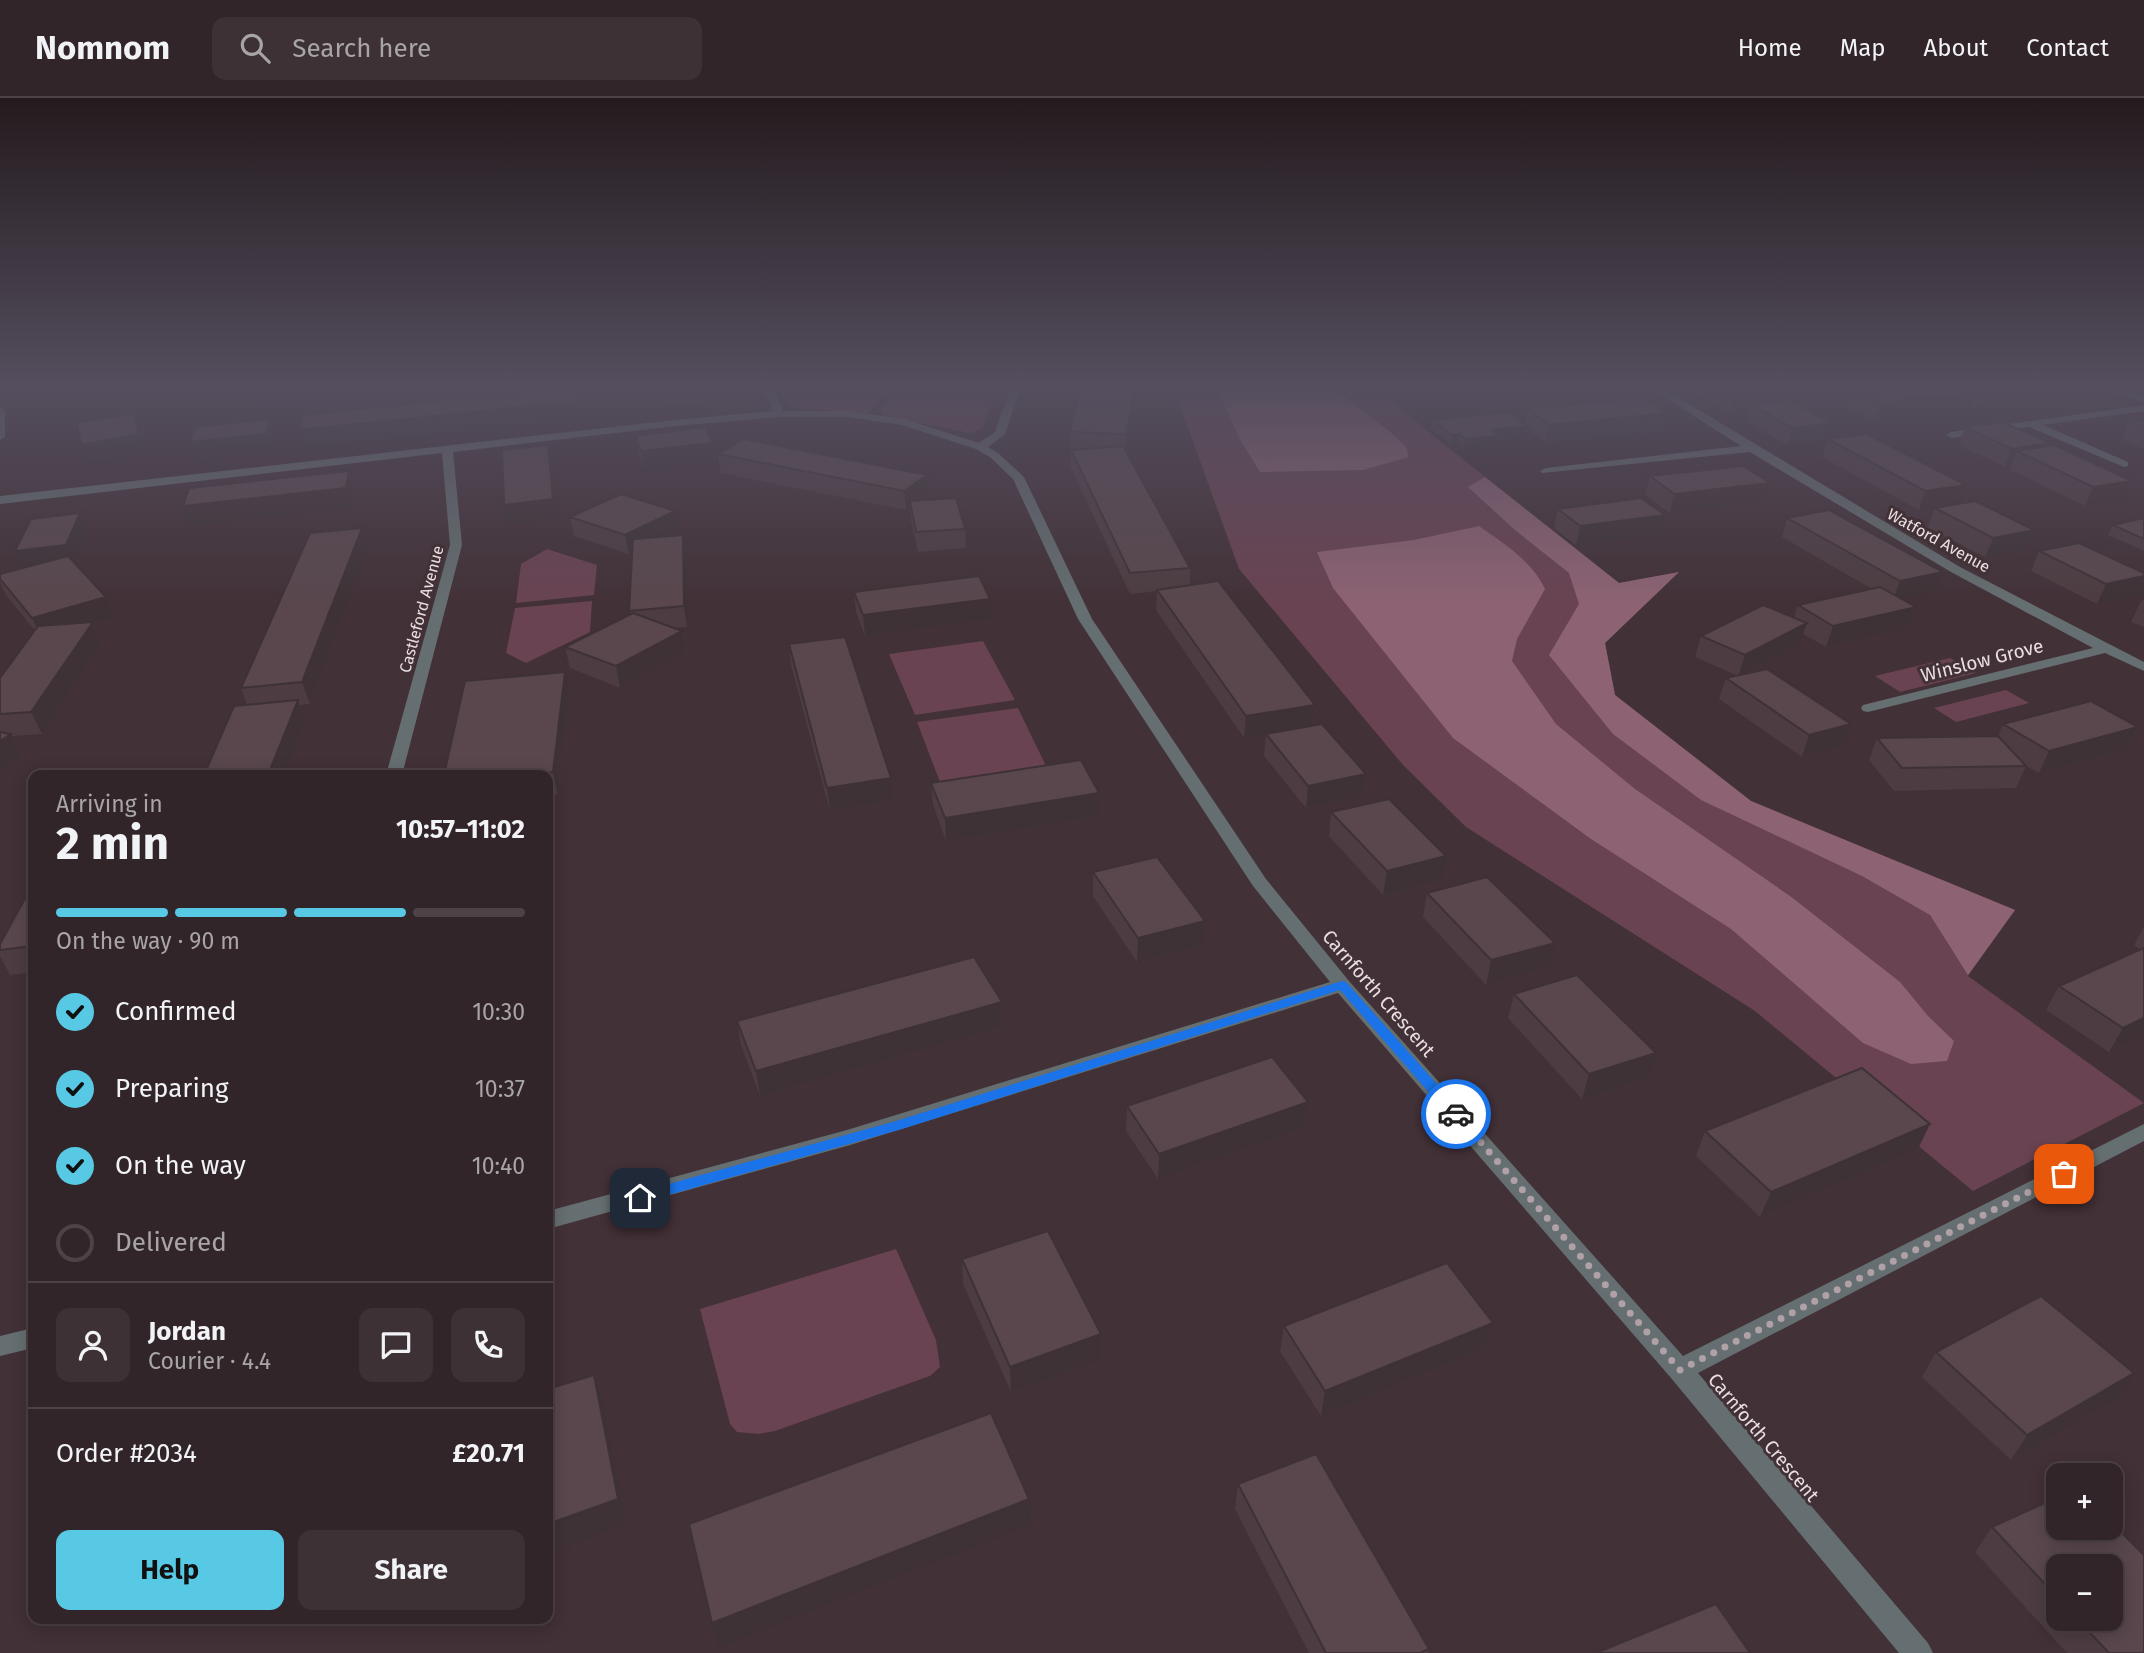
<!DOCTYPE html>
<meta charset="utf-8">
<style>
:root{--surface:#322529;--page:#3d3135;--text:#f1f3f6;--muted:#a8a5a8;--line:#4d4246;--accent:#58c9e4}
body{margin:0;font-family:"Fira Sans",sans-serif;background:var(--page);color:var(--text);height:100vh;display:flex;flex-direction:column;font-size:26px;white-space:nowrap}
*{box-sizing:border-box;margin:0}
p{font-size:23px;color:var(--muted)}
.icon{flex:none;width:38px;height:38px;fill:none;stroke:currentColor;stroke-width:2;stroke-linecap:round;stroke-linejoin:round}
.map{position:relative;flex:1;overflow:hidden}
.side{position:absolute;left:28px;top:672px;width:525px;height:854px;display:flex;flex-direction:column;background:var(--surface);border-radius:14px;box-shadow:0 4px 18px #0003,0 0 0 2px var(--line)}
.side>*{flex:none}
.buttons{position:absolute;left:2046px;top:1365px;display:grid;gap:14px}
.buttons a{display:grid;place-items:center;width:77px;height:77px;border-radius:14px;background:var(--surface);box-shadow:0 4px 18px #0003,0 0 0 2px var(--line);font-size:35px}
.pin{position:absolute;display:grid;place-items:center;width:60px;height:60px;color:#fff;margin:-30px;border-radius:14px;box-shadow:0 4px 10px #0006}
.courier{position:absolute;display:grid;place-items:center;width:70px;height:70px;margin:-35px;border:5px solid #1a73e8;border-radius:50%;background:#fff;color:#222;box-shadow:0 2px 9px #0007}
.headline em{font-style:normal;font-weight:700}
.headline div{display:flex;flex-direction:column-reverse}
.headline{display:flex;align-items:center;justify-content:space-between;height:119px;padding:0 28px}
h1{font-size:46px;font-weight:700;line-height:52px}
.bar{display:grid;grid-template-columns:repeat(4,1fr);gap:10px 7px;align-content:center;height:84px;padding:0 28px}
.bar i{height:9px;border-radius:5px;background:var(--line)}
.bar .current{background:var(--accent)}
.bar p{grid-column:span 4}
.line{display:flex;align-items:center;gap:18px;padding:0 28px;border-top:2px solid var(--line)}
.line div{flex:1}
.round{display:grid;place-items:center;flex:none;width:74px;height:74px;border-radius:14px;background:var(--page)}
ol{padding:0 28px;list-style:none}
li{display:flex;align-items:center;gap:21px;height:77px}
li p{margin-inline-start:auto}
li .icon{padding:7px;border-radius:50%;background:var(--accent);color:#111;stroke-width:4}
li:last-child{color:var(--muted)}
li i{width:38px;height:38px;border:4px solid var(--line);border-radius:50%}
.button{display:flex;gap:14px;margin-top:auto;padding:14px 28px}
.button a{flex:1;height:80px;border-radius:14px;background:var(--accent);color:#111;font-size:28px;font-weight:700;line-height:80px;text-align:center}
.button a+a{background:var(--page);color:var(--text)}
header{display:flex;align-items:center;gap:42px;box-sizing:border-box;height:98px;padding:0 35px;background:var(--surface);border-bottom:2px solid var(--line)}
header strong{font-size:33px}
nav{display:flex;gap:38px;margin-inline-start:auto;font-size:24px}
.search{width:490px;height:63px;background:var(--page);display:flex;align-items:center;gap:18px;box-sizing:border-box;padding:0 24px;border-radius:14px;color:var(--muted);font-size:26px}
.map>svg:first-child{display:block}
.green{fill:#694352}
.forest{fill:#8d6373}
.lines{fill:none;stroke-linecap:round;stroke-linejoin:round}
.street{fill:#656e70;fill-rule:evenodd}
.wall{fill:#4d3d42;fill-rule:evenodd}
.shaded-wall{fill:#3e3236}
.building{fill:#59474d;stroke:#3e3236;stroke-width:2}
.route{fill:#1a73e8}
.done{stroke:#afa1a6;stroke-width:7;stroke-dasharray:0 12.6}
.labels{text-anchor:middle;stroke-width:6;stroke-linejoin:round;paint-order:stroke}
.far-street-label{font-size:16px;fill:#e9dee1;stroke:#423137}
.street-label{font-size:19px;fill:#e9dee1;stroke:#423137}
</style>
<header>
<strong>Nomnom</strong>
<div class="search"><svg class="icon" aria-label="search" viewBox="0 0 24 24"><circle cx="10" cy="10" r="6"/><path d="M15 15l6 6"/></svg>Search here</div>
<nav><a>Home</a><a>Map</a><a>About</a><a>Contact</a></nav>
</header>
<div class="map">
<svg width="2144" height="1555" viewBox="0 0 2144 1555">
<rect width="100%" height="100%" fill="#423137"/>
<g class="green">
<polygon points="780,288 894,288 867,316 791,309 779,294"/>
<polygon points="902,288 998,288 983,330 971,335 884,318 880,313 882,309"/>
<polygon points="1173,288 1374,288 1441,344 1619,485 1679,474 1605,545 1615,597 1751,703 2015,812 1968,878 2144,1005 1973,1093 1755,913 1466,729 1403,667 1239,471"/>
<polygon points="547,451 597,467 594,497 516,505 521,466"/>
<polygon points="592,503 590,534 526,565 506,555 515,510"/>
<polygon points="983,543 1015,602 915,617 889,556"/>
<polygon points="1950,560 1976,575 1900,594 1875,578"/>
<polygon points="2006,592 2029,605 1956,624 1934,610"/>
<polygon points="1018,610 1046,668 940,684 917,624"/>
<polygon points="896,1151 936,1242 940,1269 930,1278 775,1333 758,1336 737,1334 730,1326 700,1211"/>
</g>
<g class="forest">
<polygon points="1215,288 1331,288 1389,333 1406,349 1409,359 1363,372 1260,374 1240,341"/>
<polygon points="1485,379 1619,485 1679,474 1605,545 1615,597 1751,703 2015,812 1968,877 1930,817 1862,778 1701,702 1613,636 1549,557 1579,506 1569,475 1515,432 1468,389"/>
<path d="M1479,428C1503,445 1532,463 1545,491L1517,541L1512,563L1556,626L1635,691L1790,798L1900,884L1928,918L1954,943L1947,963L1911,966L1863,945L1731,831L1591,741L1453,640L1333,490L1317,454L1414,442Z"/>
</g>
<g class="lines">
<g class="street">
<polygon points="763,288 773,288 783,313 848,313 904,321 979,345 995,334 1011,288 1021,288 1005,336 988,349 998,355 1024,379 1092,521 1266,781 1349,883 1683,1258 2144,1026 2144,1043 1698,1275 1928,1545 1933,1555 1899,1555 1671,1280 1338,895 847,1048 548,1131 548,1113 847,1032 1330,884 1253,788 1078,521 1013,381 990,359 976,351 902,327 848,319 779,319 675,328 453,354 462,447 402,677 386,677 450,447 442,355 0,406 0,398 675,322 773,313"/>
<polygon points="1647,288 1659,288 1960,469 2144,564 2144,573 2105,555 1868,614 1863,613 1861,610 1863,607 2093,550 1951,474 1750,354 1542,375 1540,373 1546,370 1741,348"/>
<polygon points="2101,288 2115,288 2144,298 2144,304"/>
<polygon points="2144,307 2144,313 2043,327 2128,364 2128,368 2124,369 2029,329 1951,340 1946,337 1951,334"/>
<polygon points="0,309 5,312 5,339 0,342"/>
<polygon points="33,1230 33,1250 0,1258 0,1238"/>
</g>
</g>
<g class="wall">
<polygon points="661,288 709,288 704,304 664,305"/>
<polygon points="1135,288 1135,305 1126,353 1190,470 1190,487 1315,607 1312,628 1366,676 1363,699 1306,710 1264,658 1266,636 1244,640 1156,512 1157,493 1130,496 1071,370 1071,352 1070,352 1070,334"/>
<polygon points="1381,288 1448,288 1388,294"/>
<polygon points="1685,288 1765,288 1769,305 1826,342 1788,347 1747,324 1750,311 1730,313"/>
<polygon points="1872,288 2070,288 2066,298 1975,310 1970,308 1970,310 1875,322 1845,307 1850,290"/>
<polygon points="1527,311 1667,315 1663,333 1546,345 1528,331 1526,337 1499,341 1498,347 1464,351 1457,346 1451,346 1431,331 1433,322 1525,326"/>
<polygon points="2144,322 2144,351 2122,342 2129,324"/>
<polygon points="1965,329 2049,348 2124,401 2085,408 2010,372 2011,368 2005,369 1959,347"/>
<polygon points="636,338 712,345 714,363 644,371 639,356"/>
<polygon points="1828,341 1959,406 2026,452 1985,459 1928,429 1935,410 1950,407 1919,412 1822,359"/>
<polygon points="718,356 927,377 928,395 919,402 965,431 966,450 918,454 911,422 910,409 906,412 721,375"/>
<polygon points="1650,378 1770,385 1764,403 1670,415 1645,397"/>
<polygon points="1558,411 1660,436 1576,447 1554,430"/>
<polygon points="675,413 678,432 665,438 683,437 687,456 687,529 675,530 682,533 686,554 620,590 570,570 565,549 630,517 632,454 629,456 574,438 570,419"/>
<polygon points="80,415 88,435 75,466 106,499 115,519 93,525 101,545 42,636 12,638 22,659 0,672 0,581 35,533 6,497 0,484 0,476 23,470"/>
<polygon points="1787,420 1936,494 1901,501 1916,509 1908,530 1826,549 1803,536 1800,545 1744,576 1843,648 1802,659 1719,601 1726,580 1736,577 1695,559 1701,538 1794,519 1798,507 1872,491 1782,439"/>
<polygon points="2144,420 2144,453 2108,437 2113,427"/>
<polygon points="362,430 368,450 310,606 300,607 305,624 285,677 204,677 247,607 241,590"/>
<polygon points="2039,453 2138,497 2097,506 2031,473"/>
<polygon points="854,494 991,521 865,538 856,514"/>
<polygon points="2144,502 2144,529 2131,524 2141,503"/>
<polygon points="789,546 893,703 830,713 791,567"/>
<polygon points="569,596 558,697 548,698 548,677 444,677"/>
<polygon points="2003,626 2138,629 2128,651 2039,675 2026,668 2016,690 1894,693 1869,662 1877,640 1998,639"/>
<polygon points="931,685 1099,718 946,743 933,707"/>
<polygon points="1331,714 1442,782 1383,797 1329,738"/>
<polygon points="1093,774 1203,847 1137,864 1093,798"/>
<polygon points="33,786 33,874 10,877 0,858 0,846"/>
<polygon points="1427,795 1549,869 1486,887 1423,819"/>
<polygon points="2144,829 2144,938 2109,954 2046,912 2059,888 2141,852 2134,847"/>
<polygon points="1514,896 1648,980 1582,1001 1508,920"/>
<polygon points="737,923 1002,929 760,998 741,947"/>
<polygon points="1308,1004 1305,1029 1158,1081 1126,1033 1127,1008"/>
<polygon points="1705,1033 1918,1051 1760,1119 1696,1058"/>
<polygon points="962,1161 1101,1262 1011,1294 963,1186"/>
<polygon points="1493,1225 1486,1250 1321,1318 1280,1253 1284,1228"/>
<polygon points="1936,1254 2117,1301 2011,1362 1922,1279"/>
<polygon points="1238,1386 1429,1551 1428,1555 1309,1555 1235,1411"/>
<path d="M2058,1399V1430H2110V1423L2144,1457V1555H2067L1975,1454L1992,1429ZM2058,1468H2110V1521H2058Z"/>
</g>
<g class="shaded-wall">
<polygon points="119,288 148,288 150,301 84,311 78,294"/>
<polygon points="160,288 227,288 164,299"/>
<polygon points="702,288 709,288 704,304"/>
<polygon points="1135,288 1135,305 1126,354 1126,336"/>
<polygon points="1389,288 1448,288 1388,294"/>
<polygon points="2018,288 2070,288 2066,298 1975,310 1981,292"/>
<polygon points="1772,292 1767,309 1751,307 1750,311 1730,313 1734,296"/>
<polygon points="1976,293 1970,310 1875,322 1881,305"/>
<polygon points="583,302 587,319 304,350 299,332"/>
<polygon points="133,315 145,354 88,365 81,347"/>
<polygon points="1667,315 1663,333 1546,345 1549,327"/>
<polygon points="269,321 275,339 271,354 196,362 190,344"/>
<polygon points="1832,325 1826,342 1788,347 1793,330"/>
<polygon points="1528,328 1526,337 1499,341 1498,347 1464,351 1465,341 1492,332"/>
<polygon points="1459,336 1457,346 1451,346 1452,337"/>
<polygon points="712,345 714,363 644,371 641,353"/>
<polygon points="2050,345 2043,363 2017,353 2011,368 2005,369 2012,351"/>
<polygon points="548,347 552,365 557,420 508,426 504,407"/>
<polygon points="349,373 354,391 352,409 190,427 183,408"/>
<polygon points="927,377 928,395 911,408 910,403 910,409 906,412 904,393"/>
<polygon points="2132,383 2124,401 2085,408 2093,389"/>
<polygon points="1770,385 1764,403 1670,415 1674,396"/>
<polygon points="1966,387 1959,406 1919,412 1925,393"/>
<polygon points="675,413 678,432 629,456 625,437"/>
<polygon points="80,415 88,435 75,466 24,473 15,453"/>
<polygon points="1665,417 1660,436 1576,447 1580,428"/>
<polygon points="362,430 368,450 310,606 302,584"/>
<polygon points="2034,432 2026,452 1985,459 1993,440"/>
<polygon points="683,437 687,456 687,529 684,508"/>
<polygon points="1943,474 1936,494 1893,503 1900,483"/>
<polygon points="2144,478 2144,485 2138,497 2097,506 2106,486"/>
<polygon points="106,499 115,519 93,525 101,545 42,636 31,614 42,540 32,520"/>
<polygon points="990,501 991,521 865,538 863,517"/>
<polygon points="1916,509 1908,530 1826,549 1833,528"/>
<polygon points="1807,525 1800,545 1738,579 1745,557"/>
<polygon points="682,533 686,554 620,590 616,568"/>
<polygon points="565,574 569,596 558,697 553,674"/>
<polygon points="298,602 305,624 285,677 268,677"/>
<polygon points="1315,607 1312,629 1244,640 1246,618"/>
<polygon points="1851,626 1843,648 1802,659 1809,637"/>
<polygon points="2138,629 2128,651 2039,675 2049,653"/>
<polygon points="11,636 22,659 0,672 0,643"/>
<polygon points="1366,676 1363,699 1306,710 1308,688"/>
<polygon points="891,680 893,703 830,713 827,690"/>
<polygon points="1099,695 1099,718 946,743 945,720"/>
<polygon points="548,701 552,721 548,761"/>
<polygon points="1446,758 1442,782 1383,797 1387,773"/>
<polygon points="1205,823 1203,847 1137,864 1138,840"/>
<polygon points="1555,845 1549,869 1486,887 1491,862"/>
<polygon points="1002,904 1002,929 760,998 756,973"/>
<polygon points="2144,920 2144,938 2109,954 2123,930"/>
<polygon points="1656,955 1648,980 1582,1001 1589,976"/>
<polygon points="1308,1004 1305,1029 1158,1081 1159,1056"/>
<polygon points="1930,1026 1918,1051 1760,1119 1771,1094"/>
<polygon points="1493,1225 1486,1250 1321,1318 1325,1293"/>
<polygon points="1101,1236 1101,1262 1011,1294 1010,1269"/>
<polygon points="2134,1275 2117,1301 2011,1362 2027,1337"/>
<polygon points="594,1277 602,1302 626,1426 548,1455 548,1426"/>
<polygon points="1029,1401 1030,1426 719,1549 712,1525"/>
</g>
<g class="building">
<polygon points="77,288 119,288 78,294"/>
<polygon points="1082,288 1135,288 1126,336 1070,334"/>
<polygon points="1719,288 1765,288 1772,292 1734,296"/>
<polygon points="1872,288 1964,288 1976,293 1881,305 1850,290"/>
<polygon points="1970,288 2018,288 1981,292"/>
<polygon points="580,289 583,302 299,332 302,317"/>
<polygon points="1643,300 1667,315 1549,327 1527,311"/>
<polygon points="1789,302 1832,325 1793,330 1751,307"/>
<polygon points="1508,314 1528,328 1492,332 1499,338 1465,341 1459,336 1452,337 1433,322"/>
<polygon points="133,315 139,336 81,347 77,325"/>
<polygon points="269,321 266,336 190,344 195,329"/>
<polygon points="2144,322 2144,330 2129,324"/>
<polygon points="2002,324 2050,345 2012,351 1965,329"/>
<polygon points="705,329 712,345 641,353 636,338"/>
<polygon points="1867,336 1966,387 1925,393 1828,341"/>
<polygon points="744,341 927,377 904,393 718,356"/>
<polygon points="548,347 553,401 504,407 502,352"/>
<polygon points="2054,347 2132,383 2093,389 2017,353"/>
<polygon points="1123,348 1190,470 1130,475 1071,352"/>
<polygon points="1743,368 1770,385 1674,396 1650,378"/>
<polygon points="349,373 346,390 183,408 189,390"/>
<polygon points="621,396 675,413 625,437 570,419"/>
<polygon points="956,400 965,431 916,434 910,403"/>
<polygon points="1641,400 1665,417 1580,428 1558,411"/>
<polygon points="1975,403 2034,432 1993,440 1935,410"/>
<polygon points="1829,412 1943,474 1900,483 1787,420"/>
<polygon points="80,415 66,447 15,453 31,421"/>
<polygon points="2144,420 2144,441 2113,427"/>
<polygon points="362,430 302,584 241,590 310,435"/>
<polygon points="683,437 684,508 629,513 633,441"/>
<polygon points="2079,445 2144,475 2144,478 2106,486 2039,453"/>
<polygon points="68,458 106,499 32,520 0,481 0,476"/>
<polygon points="979,478 990,501 863,517 854,494"/>
<polygon points="1218,483 1315,607 1246,618 1157,492"/>
<polygon points="1880,489 1916,509 1833,528 1798,507"/>
<polygon points="1763,507 1807,525 1745,557 1701,538"/>
<polygon points="633,515 682,533 616,568 565,549"/>
<polygon points="93,524 31,614 0,616 0,580 38,528"/>
<polygon points="845,539 891,680 827,690 789,546"/>
<polygon points="1767,571 1851,626 1809,637 1726,580"/>
<polygon points="565,574 553,674 522,677 444,677 465,583"/>
<polygon points="298,602 268,677 204,677 234,608"/>
<polygon points="2091,603 2138,629 2049,653 2003,626"/>
<polygon points="1322,626 1366,676 1308,688 1266,636"/>
<polygon points="0,634 11,636 0,643"/>
<polygon points="1998,638 2026,668 1902,670 1877,640"/>
<polygon points="1081,662 1099,695 945,720 931,685"/>
<polygon points="1389,701 1446,758 1387,773 1331,714"/>
<polygon points="1157,759 1205,823 1138,840 1093,774"/>
<polygon points="1487,779 1555,845 1491,862 1427,795"/>
<polygon points="33,786 33,848 0,852 0,846"/>
<polygon points="2144,850 2144,920 2123,930 2059,888"/>
<polygon points="974,859 1002,904 756,973 737,923"/>
<polygon points="1577,877 1656,955 1589,976 1514,896"/>
<polygon points="1272,959 1308,1004 1159,1056 1127,1008"/>
<polygon points="1862,970 1930,1026 1771,1094 1705,1033"/>
<polygon points="1048,1133 1101,1236 1010,1269 962,1161"/>
<polygon points="1447,1165 1493,1225 1325,1293 1284,1228"/>
<polygon points="2041,1198 2134,1275 2027,1337 1936,1254"/>
<polygon points="594,1277 618,1401 548,1426 548,1291"/>
<polygon points="991,1315 1029,1401 712,1525 689,1426"/>
<polygon points="1316,1356 1429,1551 1420,1555 1326,1555 1238,1386"/>
<polygon points="2058,1399 2058,1430 2110,1430 2110,1423 2144,1457 2144,1555 2109,1555 2077,1521 2110,1521 2110,1468 2058,1468 2058,1500 1992,1429"/>
<polygon points="1716,1506 1750,1555 1596,1555"/>
</g>
<linearGradient id="sky" x2="0" y2="1"><stop stop-color="#241b1e"/><stop offset="0.57" stop-color="#544e5e"/><stop offset="1" stop-color="#544e5e" stop-opacity="0"/></linearGradient>
<rect width="2144" height="505" fill="url(#sky)"/>
<polygon class="route" points="1342,883 1346,884 1461,1013 1461,1020 1451,1020 1340,892 902,1031 640,1105 633,1100 640,1094 896,1023"/>
<g class="lines">
<polyline class="done" points="1456,1016 1680,1272 2064,1076"/>
</g>
<g class="labels">
<g class="far-street-label">
<text transform="translate(1939 442) rotate(29)" y="6">Watford Avenue</text>
<text transform="translate(421 511) rotate(-75)" y="6">Castleford Avenue</text>
</g>
<g class="street-label">
<text transform="translate(1982 562) rotate(-14)" y="7">Winslow Grove</text>
<text transform="translate(1379 895) rotate(49)" y="7">Carnforth Crescent</text>
<text transform="translate(1764 1339) rotate(50)" y="7">Carnforth Crescent</text>
</g>
</g>
</svg>
<div class="buttons">
<a>+</a>
<a>−</a>
</div>
<div class="pin" style="left:2064px;top:1076px;background:#ea580c"><svg class="icon" aria-label="bag" viewBox="0 0 24 24"><path d="M5 8h14l-1 12H6zM9 8a3 3 0 0 1 6 0"/></svg></div>
<div class="pin" style="left:640px;top:1100px;background:#1f2937"><svg class="icon" aria-label="home" viewBox="0 0 24 24"><path d="M3 11l9-7 9 7M6 9v11h12V9"/></svg></div>
<div class="courier" style="left:1456px;top:1016px"><svg class="icon" aria-label="car" viewBox="0 0 24 24"><path d="M5 17H2v-5l4-1 3-4h7l3 4 3 1v5h-3M9 17h6M6 11h13"/><circle cx="7" cy="17" r="2"/><circle cx="17" cy="17" r="2"/></svg></div>
<section class="side">
<div class="headline"><div><h1>2 min</h1><p>Arriving in</p></div><em>10:57–11:02</em></div>
<div class="bar"><i class="current"></i><i class="current"></i><i class="current"></i><i></i><p>On the way · 90 m</p></div>
<ol>
<li><svg class="icon" aria-label="check" viewBox="0 0 24 24"><path d="M5 12l5 5 9-10"/></svg>Confirmed<p>10:30</p></li>
<li><svg class="icon" aria-label="check" viewBox="0 0 24 24"><path d="M5 12l5 5 9-10"/></svg>Preparing<p>10:37</p></li>
<li><svg class="icon" aria-label="check" viewBox="0 0 24 24"><path d="M5 12l5 5 9-10"/></svg>On the way<p>10:40</p></li>
<li><i></i>Delivered</li>
</ol>
<div class="line" style="height:126px"><a class="round"><svg class="icon" aria-label="person" viewBox="0 0 24 24"><circle cx="12" cy="8" r="4"/><path d="M4 21q1-7 8-7t8 7"/></svg></a><div><b>Jordan</b><p>Courier · 4.4</p></div><a class="round"><svg class="icon" aria-label="chat" viewBox="0 0 24 24"><path d="M4 5h16v11H9l-5 4z"/></svg></a><a class="round"><svg class="icon" aria-label="phone" viewBox="0 0 24 24"><path d="M5 4h4l2 5-3 2q2 4 5 5l2-3 5 2v4C11 20 4 13 5 4z"/></svg></a></div>
<div class="line" style="height:91px"><div>Order #2034</div><b>£20.71</b></div>
<div class="button"><a>Help</a><a>Share</a></div>
</section>
</div>
